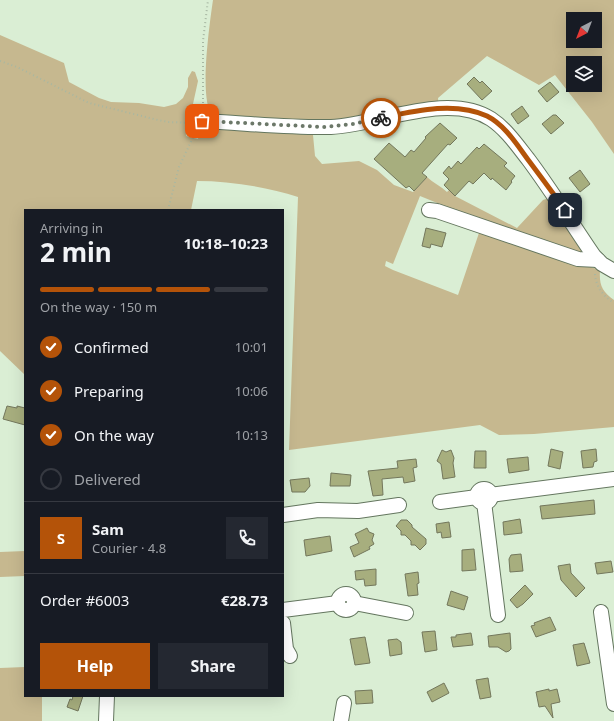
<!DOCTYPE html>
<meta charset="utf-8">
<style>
:root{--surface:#171b24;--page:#242831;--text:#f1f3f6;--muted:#9ea1a6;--line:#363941;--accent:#b45309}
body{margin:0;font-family:"Noto Sans",sans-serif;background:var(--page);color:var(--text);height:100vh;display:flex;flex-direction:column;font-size:15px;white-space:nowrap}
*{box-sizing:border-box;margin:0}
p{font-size:13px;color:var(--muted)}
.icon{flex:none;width:22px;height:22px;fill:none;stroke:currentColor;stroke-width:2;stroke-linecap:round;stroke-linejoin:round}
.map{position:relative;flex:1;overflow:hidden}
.drawer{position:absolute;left:24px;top:209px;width:260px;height:488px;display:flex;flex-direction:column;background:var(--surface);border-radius:0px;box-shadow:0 4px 16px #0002}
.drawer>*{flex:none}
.needle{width:26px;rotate:222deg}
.controls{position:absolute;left:566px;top:12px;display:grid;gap:8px}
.controls a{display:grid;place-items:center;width:36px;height:36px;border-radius:0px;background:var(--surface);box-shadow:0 4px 16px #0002;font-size:20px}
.pin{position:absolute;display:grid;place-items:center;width:34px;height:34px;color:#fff;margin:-17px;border-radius:8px;box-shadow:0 2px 6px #0006}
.courier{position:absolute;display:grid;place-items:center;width:40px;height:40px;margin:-20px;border:3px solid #b45309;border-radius:50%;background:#fff;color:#222;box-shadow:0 1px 5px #0007}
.headline em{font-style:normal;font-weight:700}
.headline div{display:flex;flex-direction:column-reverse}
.headline{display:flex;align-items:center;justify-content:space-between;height:68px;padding:0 16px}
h1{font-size:26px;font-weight:700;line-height:30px}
.bar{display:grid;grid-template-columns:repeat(4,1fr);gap:6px 4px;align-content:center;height:48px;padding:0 16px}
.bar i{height:5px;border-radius:3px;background:var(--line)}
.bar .selected{background:var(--accent)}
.bar p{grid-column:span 4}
.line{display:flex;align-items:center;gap:10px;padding:0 16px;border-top:1px solid var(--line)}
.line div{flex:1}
.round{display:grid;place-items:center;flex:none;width:42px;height:42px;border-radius:0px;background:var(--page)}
ol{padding:0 16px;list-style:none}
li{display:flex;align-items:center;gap:12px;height:44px}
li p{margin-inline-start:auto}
li .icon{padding:4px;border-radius:50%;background:var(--accent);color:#fff;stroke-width:4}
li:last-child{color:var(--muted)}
li i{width:22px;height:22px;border:2px solid var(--line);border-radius:50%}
.cta{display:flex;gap:8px;margin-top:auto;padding:8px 16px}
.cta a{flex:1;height:46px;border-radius:0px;background:var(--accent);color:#fff;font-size:16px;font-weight:700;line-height:46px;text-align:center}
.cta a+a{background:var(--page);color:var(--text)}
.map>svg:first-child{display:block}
.green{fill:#c6b88f;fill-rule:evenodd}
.building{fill:#a7ae7e;stroke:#73775c}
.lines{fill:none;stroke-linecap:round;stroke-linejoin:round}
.minor-casing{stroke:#64765f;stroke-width:16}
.path{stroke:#a7b7a2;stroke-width:2;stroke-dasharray:1 3;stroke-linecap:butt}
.minor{stroke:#fff;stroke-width:14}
.done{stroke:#6c7869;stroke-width:4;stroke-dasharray:0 7.2}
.route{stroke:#b45309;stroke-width:5}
</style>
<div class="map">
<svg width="614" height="721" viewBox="0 0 614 721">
<rect width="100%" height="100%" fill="#daeed4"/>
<g class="green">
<path d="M213,0H614V154L592,122L555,75L539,85L487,56L438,98L439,109L323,123L213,116C198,103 210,21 213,0ZM573,19H595V41H573ZM573,63H595V85H573Z"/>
<path d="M0,35L64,63L69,82L99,98L111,102L139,103L164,107L176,104L183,98L188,87V78L192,71L195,72L198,81L186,136L198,139L200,130L209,126L313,135L315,156L322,164L359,161L377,170L394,185L413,192L427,177C433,183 441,186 447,192L449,190L455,196L517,228L543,200L549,198L582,248L581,252L577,253C524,236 471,217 420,196L393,264L386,261L385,266L393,270L458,295L480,230L600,270C599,285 602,291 614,300V427L534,434L499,435L480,425L289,450L298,197C267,187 230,181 197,181L191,210H25V375L0,351Z"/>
<polygon points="25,551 25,576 0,577 0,552"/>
<polygon points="25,667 25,696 42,696 42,721 0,721 0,668"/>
</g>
<g class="building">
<polygon points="474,77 480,83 482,81 492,91 482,100 467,84"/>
<polygon points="550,82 559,92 547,102 538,91"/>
<polygon points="522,106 529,116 518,124 511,114"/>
<polygon points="553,115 556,115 564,123 551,134 542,124"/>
<polygon points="440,123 457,138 450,145 448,144 422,173 427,177 414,191 409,186 406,188 374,159 389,143 405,157 411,150 414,152 426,138 425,137"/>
<polygon points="484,144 507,163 504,166 515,176 511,181 512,182 506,190 492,178 491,180 484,173 473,184 469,181 455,196 444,185 449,179 443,173 449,166 451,169 458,161 461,164 477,147 479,149"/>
<polygon points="580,170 590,184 580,192 569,178"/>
<polygon points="426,228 446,233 442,247 431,244 430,248 422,246"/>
<polygon points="7,406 17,408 17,406 25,408 25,425 3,419"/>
<polygon points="551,449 563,452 560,469 548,466"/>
<polygon points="596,449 597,461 594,462 593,467 583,468 581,451"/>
<polygon points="442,450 446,452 451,450 454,458 453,463 455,477 443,479 441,464 437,461"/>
<polygon points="475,451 486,451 486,468 474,468"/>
<polygon points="528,457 529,470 509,473 507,459"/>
<polygon points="416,459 417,467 413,468 415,481 404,483 403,477 382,479 383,495 373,496 368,471 398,468 397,461"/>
<polygon points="331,473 351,475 350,486 330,486"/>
<polygon points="309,478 310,486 305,492 292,492 290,480"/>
<polygon points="594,500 595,514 542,519 540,506"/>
<polygon points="520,519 522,533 504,535 503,522"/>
<polygon points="401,520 407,520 412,525 412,527 426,539 426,544 420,550 415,545 411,545 411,541 405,535 401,535 401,531 396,526"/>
<polygon points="449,522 451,537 442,538 441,532 437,533 436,524"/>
<polygon points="367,528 369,532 374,534 372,540 374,544 369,547 370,549 354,557 350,547 359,543 355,534"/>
<polygon points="330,536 332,551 306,556 304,540"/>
<polygon points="474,549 476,570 462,571 462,550"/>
<polygon points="521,554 523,571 510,572 509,559 511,555"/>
<polygon points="611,561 613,572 597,574 595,563"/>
<polygon points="570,564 571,573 585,588 576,597 561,580 558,566"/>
<polygon points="376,569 376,585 365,586 364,579 356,580 355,571"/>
<polygon points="418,572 419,583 417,584 418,595 408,596 405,574"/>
<polygon points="525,585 533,594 523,604 517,608 510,600"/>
<polygon points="451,591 468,597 464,610 447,605"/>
<polygon points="550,617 556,630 536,637 531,626 535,625 534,623"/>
<polygon points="435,631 437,650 425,652 422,632"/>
<polygon points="471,633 473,645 453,647 451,637 456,637 456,635"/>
<polygon points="510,633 511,649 509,651 506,652 498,647 489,647 488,636"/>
<polygon points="365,637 370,663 355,665 350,639"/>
<polygon points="397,639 401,642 402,654 390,656 388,640"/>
<polygon points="584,643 590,663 577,666 573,645"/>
<polygon points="488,678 491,697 480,699 476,680"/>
<polygon points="444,683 449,693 432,702 427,692"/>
<polygon points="549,689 549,691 557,689 560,702 551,704 553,718 545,706 539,707 536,692"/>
<polygon points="372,690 373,703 356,704 355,691"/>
<polygon points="73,696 83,696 78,711 67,707 70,699 72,700"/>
</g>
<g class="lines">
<defs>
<g id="minor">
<path d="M202,121C245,123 288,128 331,127C379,125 447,91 491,119C506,129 517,145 528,159C552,191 572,224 594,256L602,264L614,271"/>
<polyline points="429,210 437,211 578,259 598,260"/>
<circle cx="484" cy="496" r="7"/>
<polyline points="490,495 614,479"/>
<polyline points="440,502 477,497"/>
<polyline points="484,502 498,615"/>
<polyline points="283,515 318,510 358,511 399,505"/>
<circle cx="346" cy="602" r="8"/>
<polyline points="354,603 406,613"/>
<polyline points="283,610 338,603"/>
<polyline points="601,612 614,704"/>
<polyline points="283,623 286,649 290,656"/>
<polyline points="106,721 107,696"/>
<polyline points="341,721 344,703"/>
</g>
</defs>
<use href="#minor" class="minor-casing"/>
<g class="path">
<polyline points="0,61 17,67 89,103 158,120 169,122 191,123"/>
<polyline points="203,111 203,41 208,0"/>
<polyline points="168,210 179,167 196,131"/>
<path d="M595,274C596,287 603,296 614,303"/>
</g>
<use href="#minor" class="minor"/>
</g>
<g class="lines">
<polyline class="done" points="202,121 324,127 353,124 381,118"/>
<path class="route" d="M381,118C414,111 455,101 487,116C505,125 517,145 529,161C541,177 553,193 565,210"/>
</g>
</svg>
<div class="controls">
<a><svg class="needle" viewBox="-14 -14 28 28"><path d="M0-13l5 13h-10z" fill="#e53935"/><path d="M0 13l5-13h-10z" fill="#9ea1a6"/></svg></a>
<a><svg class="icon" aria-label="layers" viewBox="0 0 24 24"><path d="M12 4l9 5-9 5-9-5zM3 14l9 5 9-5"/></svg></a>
</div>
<div class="pin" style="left:202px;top:121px;background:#ea580c"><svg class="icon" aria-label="bag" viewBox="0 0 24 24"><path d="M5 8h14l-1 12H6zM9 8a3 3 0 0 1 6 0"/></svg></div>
<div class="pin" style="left:565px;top:210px;background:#1f2937"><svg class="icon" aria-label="home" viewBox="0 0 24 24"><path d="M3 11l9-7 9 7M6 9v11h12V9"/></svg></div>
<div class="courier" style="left:381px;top:118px"><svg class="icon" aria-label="bike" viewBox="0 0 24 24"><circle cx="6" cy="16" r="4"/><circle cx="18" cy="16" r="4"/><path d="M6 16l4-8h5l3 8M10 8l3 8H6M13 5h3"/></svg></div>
<section class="drawer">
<div class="headline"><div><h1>2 min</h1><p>Arriving in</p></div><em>10:18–10:23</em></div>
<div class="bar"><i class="selected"></i><i class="selected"></i><i class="selected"></i><i></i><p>On the way · 150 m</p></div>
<ol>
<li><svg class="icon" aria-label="check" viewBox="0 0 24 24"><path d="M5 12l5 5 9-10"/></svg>Confirmed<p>10:01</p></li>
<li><svg class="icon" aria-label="check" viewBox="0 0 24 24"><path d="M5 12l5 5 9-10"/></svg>Preparing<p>10:06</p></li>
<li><svg class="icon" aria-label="check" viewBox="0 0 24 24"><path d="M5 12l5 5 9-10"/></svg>On the way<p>10:13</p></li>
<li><i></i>Delivered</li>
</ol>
<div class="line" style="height:72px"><b class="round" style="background:var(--accent);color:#fff">S</b><div><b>Sam</b><p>Courier · 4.8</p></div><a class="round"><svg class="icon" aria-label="phone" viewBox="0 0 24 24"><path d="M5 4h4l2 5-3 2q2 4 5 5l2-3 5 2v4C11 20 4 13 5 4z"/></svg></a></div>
<div class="line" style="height:52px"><div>Order #6003</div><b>€28.73</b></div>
<div class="cta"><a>Help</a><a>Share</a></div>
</section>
</div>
